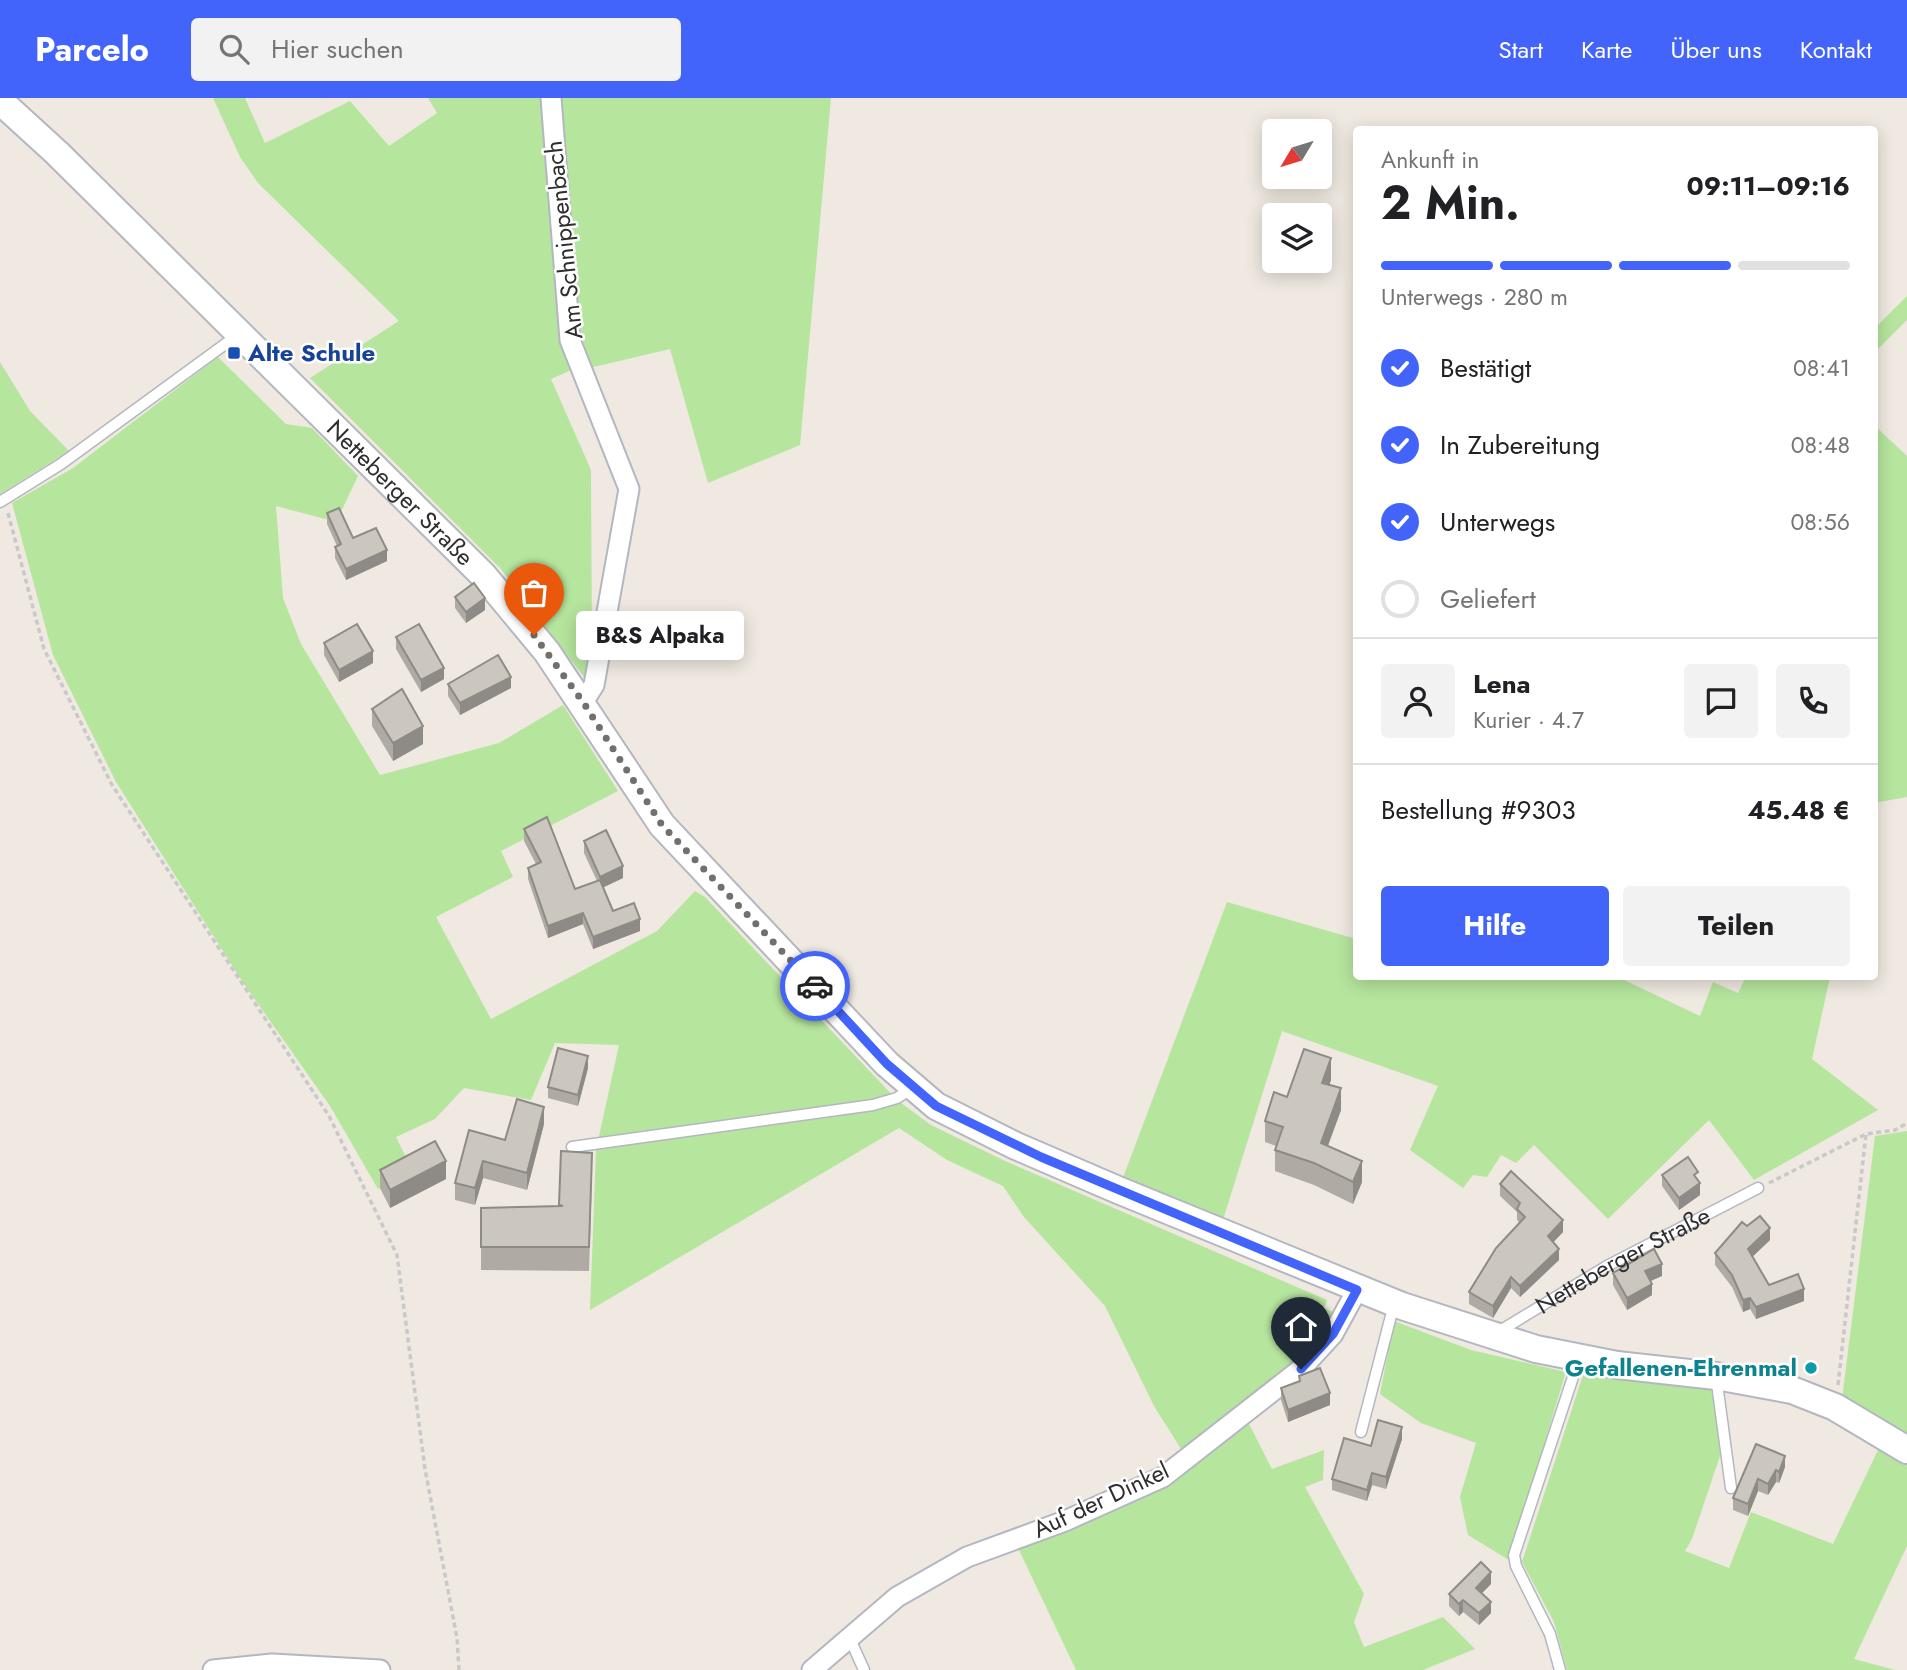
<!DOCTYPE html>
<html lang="de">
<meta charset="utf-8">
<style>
:root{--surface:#fff;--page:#f2f2f2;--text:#202124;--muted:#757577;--line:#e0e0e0;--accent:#4264fb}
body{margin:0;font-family:Jost,sans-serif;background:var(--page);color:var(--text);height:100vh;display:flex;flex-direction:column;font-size:26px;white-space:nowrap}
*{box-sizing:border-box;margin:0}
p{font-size:23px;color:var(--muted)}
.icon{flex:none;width:38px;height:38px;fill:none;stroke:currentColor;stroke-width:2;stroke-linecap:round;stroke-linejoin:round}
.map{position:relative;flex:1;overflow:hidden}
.details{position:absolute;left:1353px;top:28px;width:525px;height:854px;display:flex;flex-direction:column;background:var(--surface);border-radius:7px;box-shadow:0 4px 18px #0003}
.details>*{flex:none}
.needle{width:46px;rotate:232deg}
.buttons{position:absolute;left:1262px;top:21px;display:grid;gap:14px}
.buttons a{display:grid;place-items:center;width:70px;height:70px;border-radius:7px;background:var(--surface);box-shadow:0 4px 18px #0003;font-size:35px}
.pin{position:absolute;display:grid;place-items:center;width:60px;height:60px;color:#fff;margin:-72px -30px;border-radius:50% 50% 50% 0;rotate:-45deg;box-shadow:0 0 7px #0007}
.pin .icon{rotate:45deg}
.courier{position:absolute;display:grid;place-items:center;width:70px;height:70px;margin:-35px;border:5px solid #4264fb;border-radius:50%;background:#fff;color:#222;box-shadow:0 2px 9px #0007}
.bubble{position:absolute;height:49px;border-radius:7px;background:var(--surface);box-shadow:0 4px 18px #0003;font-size:23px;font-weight:700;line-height:49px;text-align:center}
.overview em{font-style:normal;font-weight:700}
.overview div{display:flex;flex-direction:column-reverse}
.overview{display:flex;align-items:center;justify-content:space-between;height:119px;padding:0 28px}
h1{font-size:46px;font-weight:700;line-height:52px}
.bar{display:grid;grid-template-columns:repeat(4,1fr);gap:10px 7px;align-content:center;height:84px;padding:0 28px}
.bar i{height:9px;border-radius:5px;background:var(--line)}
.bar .on{background:var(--accent)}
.bar p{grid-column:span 4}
.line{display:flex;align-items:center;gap:18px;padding:0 28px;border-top:2px solid var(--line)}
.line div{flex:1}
.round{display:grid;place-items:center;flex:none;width:74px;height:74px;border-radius:7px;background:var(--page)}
ol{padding:0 28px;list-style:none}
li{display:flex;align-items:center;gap:21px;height:77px}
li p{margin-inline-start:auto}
li .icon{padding:7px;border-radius:50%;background:var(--accent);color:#fff;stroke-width:4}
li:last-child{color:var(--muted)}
li i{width:38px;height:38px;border:4px solid var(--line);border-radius:50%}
.cta{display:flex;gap:14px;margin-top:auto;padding:14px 28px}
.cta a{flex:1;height:80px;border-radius:7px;background:var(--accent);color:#fff;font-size:28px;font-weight:700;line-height:80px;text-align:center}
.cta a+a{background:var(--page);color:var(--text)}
header{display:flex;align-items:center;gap:42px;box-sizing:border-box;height:98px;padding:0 35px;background:var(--accent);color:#fff}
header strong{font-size:33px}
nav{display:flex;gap:38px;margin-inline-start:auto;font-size:24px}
.search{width:490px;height:63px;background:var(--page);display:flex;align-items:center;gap:18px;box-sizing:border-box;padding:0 24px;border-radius:7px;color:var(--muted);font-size:26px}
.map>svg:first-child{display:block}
.green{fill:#b6e59e}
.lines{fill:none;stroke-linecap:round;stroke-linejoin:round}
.lane-casing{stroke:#b4b7c1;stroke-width:13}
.street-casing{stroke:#b4b7c1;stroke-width:23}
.secondary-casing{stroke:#b4b7c1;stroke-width:30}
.path{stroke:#c9c9c9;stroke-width:3.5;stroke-dasharray:5 3.5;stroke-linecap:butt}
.lane{stroke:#fff;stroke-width:10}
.street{stroke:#fff;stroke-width:19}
.secondary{stroke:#fff;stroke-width:26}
.wall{fill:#afaba4}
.shaded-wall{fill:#8e8b86}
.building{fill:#cbc7bf;stroke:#8e8b86;stroke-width:2}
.done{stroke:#726f6d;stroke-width:7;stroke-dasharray:0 12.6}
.route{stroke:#4264fb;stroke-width:9}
.transit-dot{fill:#1a4fb4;stroke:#fff;stroke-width:2.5}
.culture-dot{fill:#0f9aa8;stroke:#fff;stroke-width:2.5}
.labels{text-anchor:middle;stroke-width:5;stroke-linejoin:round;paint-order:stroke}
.street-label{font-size:24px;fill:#2e2e2e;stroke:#fff}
.transit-label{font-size:24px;font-weight:bold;fill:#164399;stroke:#fff;text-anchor:start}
.culture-label{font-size:24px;font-weight:bold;fill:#0d838f;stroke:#fff;text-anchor:end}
</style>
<header>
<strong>Parcelo</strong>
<div class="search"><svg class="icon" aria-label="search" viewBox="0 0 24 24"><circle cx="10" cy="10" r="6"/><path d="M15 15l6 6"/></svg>Hier suchen</div>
<nav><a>Start</a><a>Karte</a><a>Über uns</a><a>Kontakt</a></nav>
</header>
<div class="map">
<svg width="1907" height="1572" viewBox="0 0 1907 1572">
<rect width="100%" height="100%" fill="#efe9e1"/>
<g class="green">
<polygon points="213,0 245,0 265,45 350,3 389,48 437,15 428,0 543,0 576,270 551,281 591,372 592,550 584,579 500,470 310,280 399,223 258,85 240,59"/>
<polygon points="558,0 831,0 800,347 708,385 670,251 585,271"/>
<polygon points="1907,198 1907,222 1874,255 1874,231"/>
<polygon points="218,259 286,326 312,330 358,378 339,418 329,422 276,408 283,500 301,546 380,677 499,645 563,607 618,693 501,753 513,779 436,819 491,921 657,833 695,793 705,799 897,1002 931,1027 1005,1063 1327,1202 1324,1210 1333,1214 1315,1246 1250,1300 1188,1362 1154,1308 1105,1208 1024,1119 1003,1088 947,1062 899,1030 590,1212 596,1052 619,947 555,945 531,1002 464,990 435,1021 396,1039 413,1073 378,1091 330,1008 242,883 116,684 53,557 12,405 73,370"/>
<polygon points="0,264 30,313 69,353 0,396"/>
<polygon points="1874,327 1907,358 1907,699 1874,705"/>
<polygon points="1227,804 1356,841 1356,878 1618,879 1700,918 1713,884 1738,895 1746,879 1830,879 1812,961 1878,1012 1754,1082 1709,1022 1608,1121 1534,1047 1516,1065 1501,1057 1487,1079 1473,1077 1463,1090 1410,1052 1438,988 1282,933 1222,1125 1121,1085"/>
<polygon points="1907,1033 1907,1338 1842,1301 1875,1038"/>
<polygon points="1394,1223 1471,1252 1566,1274 1509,1462 1468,1437 1460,1399 1476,1345 1421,1325 1380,1296"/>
<polygon points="1583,1277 1712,1292 1721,1355 1692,1441 1685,1453 1729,1470 1751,1414 1833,1446 1879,1350 1907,1366 1907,1448 1854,1561 1895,1572 1567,1572 1554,1524 1522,1464"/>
<polygon points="1248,1324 1272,1371 1324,1352 1323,1382 1305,1389 1364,1496 1354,1524 1364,1549 1443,1519 1475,1551 1423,1572 1076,1572 1018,1450"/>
</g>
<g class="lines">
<defs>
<g id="lane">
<polyline points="0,404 61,366 239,236"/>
<polyline points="572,1049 873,1007 897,1000 912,990"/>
<path id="s1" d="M1498,1234L1607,1168L1758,1090"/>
<polyline points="1716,1278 1731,1390"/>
<polyline points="1361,1334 1394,1206"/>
<polyline points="850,1541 864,1572"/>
<polyline points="1560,1572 1550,1536 1516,1468 1514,1457 1579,1261"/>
</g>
<g id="street">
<polyline points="551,0 570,242 629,391 594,587 583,604"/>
<polyline points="213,1572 272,1566 380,1572"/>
<polyline points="812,1572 897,1499 967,1459 1065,1423 1163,1379 1301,1271 1333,1236 1357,1192"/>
</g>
<g id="secondary">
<path id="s2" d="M0,3L57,55L484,478L547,554L662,727L887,966L936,1008L1016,1048L1118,1092L1402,1208L1536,1251L1617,1267L1716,1278L1792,1292L1835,1309L1907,1352"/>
</g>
</defs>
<use href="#lane" class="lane-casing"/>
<use href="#street" class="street-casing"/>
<use href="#secondary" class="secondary-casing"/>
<g class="path">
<polyline points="8,415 44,551 112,687 329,1018 397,1157 425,1371 457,1540 459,1572"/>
<polyline points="1769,1085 1866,1036 1895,1032 1907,1025"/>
<polyline points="1838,1287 1866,1036"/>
</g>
<use href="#lane" class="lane"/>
<use href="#street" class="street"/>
<use href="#secondary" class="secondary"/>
</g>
<g class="wall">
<polygon points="327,415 353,440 387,463 346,482 335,460 335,449 337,448 327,426"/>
<polygon points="455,499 485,512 466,525 455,510"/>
<polygon points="396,539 444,581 421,594 396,551"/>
<polygon points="324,545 373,565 339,584 324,557"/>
<polygon points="448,586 511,590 460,617 448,598"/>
<polygon points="372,611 423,646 393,663 372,628"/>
<polygon points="524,731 575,791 597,783 584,755 584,743 623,780 603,789 613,813 640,833 593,851 583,826 548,840 528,781 528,770 536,766 524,743"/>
<polygon points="588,970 578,1008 548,1000 548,989"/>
<polygon points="1331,982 1329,987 1341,1012 1328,1048 1362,1084 1353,1106 1314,1087 1275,1073 1275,1052 1276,1048 1265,1044 1265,1023 1287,999"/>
<polygon points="544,1026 527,1092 483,1080 475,1107 455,1102 455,1085 505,1042"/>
<polygon points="561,1053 592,1078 589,1173 481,1172 481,1110 559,1108"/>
<polygon points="380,1072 446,1081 390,1110 380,1090"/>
<polygon points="1662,1077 1698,1082 1700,1097 1679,1112 1662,1088"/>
<polygon points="1500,1086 1563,1134 1553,1144 1559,1162 1520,1199 1511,1190 1493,1220 1469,1206 1469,1194 1520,1125 1517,1122 1517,1114 1500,1098"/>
<polygon points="1747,1128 1770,1142 1753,1158 1769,1187 1804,1203 1756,1221 1750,1211 1743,1214 1732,1189 1715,1167 1715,1155"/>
<polygon points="1613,1175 1662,1178 1651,1183 1652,1197 1627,1212 1613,1187"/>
<polygon points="1299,1278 1330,1307 1288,1324 1281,1302 1281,1290 1299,1283"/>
<polygon points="1402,1341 1386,1391 1372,1387 1367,1403 1332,1392 1332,1381 1371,1348"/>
<polygon points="1756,1346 1785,1369 1779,1385 1776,1384 1768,1397 1758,1393 1748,1418 1733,1412 1733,1400"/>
<polygon points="1491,1486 1482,1495 1491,1515 1479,1527 1463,1514 1459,1518 1449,1508 1449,1496"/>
</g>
<g class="shaded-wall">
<polygon points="387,452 387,463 346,482 346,471"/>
<polygon points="485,500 485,512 466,525 466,514"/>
<polygon points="373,553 373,565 339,584 339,572"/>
<polygon points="444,570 444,581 421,594 421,582"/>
<polygon points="511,579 511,590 460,617 460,605"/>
<polygon points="423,628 423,646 393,663 393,645"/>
<polygon points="623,768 623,780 600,791 600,779"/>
<polygon points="583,815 583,826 548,840 548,828"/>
<polygon points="640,821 640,833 593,851 593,839"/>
<polygon points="588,958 588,970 578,1008 578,997"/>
<polygon points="1331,960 1331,982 1322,1006 1322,985"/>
<polygon points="1341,990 1341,1012 1321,1066 1321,1045"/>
<polygon points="544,1009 544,1026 527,1092 527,1075"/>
<polygon points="446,1063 446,1081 390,1110 390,1092"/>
<polygon points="483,1063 483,1080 475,1107 475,1090"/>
<polygon points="1362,1063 1362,1084 1353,1106 1353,1084"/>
<polygon points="1700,1085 1700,1097 1679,1112 1679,1100"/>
<polygon points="1563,1122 1563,1134 1548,1150 1548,1138"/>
<polygon points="1770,1130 1770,1142 1748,1163 1748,1151"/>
<polygon points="1559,1151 1559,1162 1520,1199 1520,1188"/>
<polygon points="1662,1166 1662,1178 1645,1185 1645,1173"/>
<polygon points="1511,1179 1511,1190 1493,1220 1493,1208"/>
<polygon points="1652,1186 1652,1197 1627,1212 1627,1200"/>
<polygon points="1804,1191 1804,1203 1756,1221 1756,1209"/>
<polygon points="1750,1200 1750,1211 1743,1214 1743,1202"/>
<polygon points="1330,1295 1330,1307 1288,1324 1288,1312"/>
<polygon points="1402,1329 1402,1341 1386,1391 1386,1379"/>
<polygon points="1785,1358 1785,1369 1779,1385 1779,1374"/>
<polygon points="1776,1372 1776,1384 1768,1397 1768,1386"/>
<polygon points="1372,1375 1372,1387 1367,1403 1367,1392"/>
<polygon points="1758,1381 1758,1393 1748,1418 1748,1406"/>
<polygon points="1491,1474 1491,1486 1476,1501 1476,1490"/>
<polygon points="1463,1502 1463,1514 1459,1518 1459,1506"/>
<polygon points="1491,1504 1491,1515 1479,1527 1479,1515"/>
</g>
<g class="building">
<polygon points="339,410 353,440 376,430 387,452 346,471 335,449 341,446 327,415"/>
<polygon points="474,485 485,500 466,514 455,499"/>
<polygon points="357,526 373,553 339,572 324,545"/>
<polygon points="419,526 444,570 421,582 396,539"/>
<polygon points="498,557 511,579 460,605 448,586"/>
<polygon points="402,591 423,628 393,645 372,611"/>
<polygon points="547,719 575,791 600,782 613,813 634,805 640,821 593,839 583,815 548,828 528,770 541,764 524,731"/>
<polygon points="606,732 623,768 600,779 584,743"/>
<polygon points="558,950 588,958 578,997 548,989"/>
<polygon points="1304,951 1331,960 1322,985 1341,990 1321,1045 1362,1063 1353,1084 1314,1065 1275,1052 1283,1029 1265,1023 1274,994 1287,999"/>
<polygon points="517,1001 544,1009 527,1075 483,1063 475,1090 455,1085 469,1032 505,1042"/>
<polygon points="435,1043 446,1063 390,1092 380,1072"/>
<polygon points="561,1053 592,1055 589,1149 481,1149 481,1110 563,1108 559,1107"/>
<polygon points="1688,1059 1698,1074 1694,1077 1700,1085 1679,1100 1662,1077"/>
<polygon points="1511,1073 1563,1122 1548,1138 1559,1151 1520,1188 1511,1179 1493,1208 1469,1194 1496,1150 1525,1119 1517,1111 1520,1105 1500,1086"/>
<polygon points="1760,1118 1770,1130 1748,1151 1769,1187 1798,1176 1804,1191 1756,1209 1750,1200 1743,1202 1732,1177 1715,1155 1742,1124 1747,1128"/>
<polygon points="1654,1151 1662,1166 1645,1173 1652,1186 1627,1200 1613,1175"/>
<polygon points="1320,1270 1330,1295 1288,1312 1281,1290 1300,1283 1299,1278"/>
<polygon points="1378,1322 1402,1329 1386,1379 1372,1375 1367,1392 1332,1381 1344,1340 1371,1348"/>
<polygon points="1756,1346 1785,1358 1779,1374 1776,1372 1768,1386 1758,1381 1748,1406 1733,1400"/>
<polygon points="1481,1464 1491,1474 1476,1490 1491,1504 1479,1515 1463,1502 1459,1506 1449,1496"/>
</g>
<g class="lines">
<polyline class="done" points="534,537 583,604 662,727 815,888"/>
<polyline class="route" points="815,888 887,966 936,1008 1041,1059 1357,1192 1333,1236 1301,1271"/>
</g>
<rect class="transit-dot" x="227" y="248" width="14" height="14" rx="3.5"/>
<circle class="culture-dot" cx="1811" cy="1270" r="7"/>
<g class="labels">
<g class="street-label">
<text transform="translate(564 142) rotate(-96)" y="8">Am Schnippenbach</text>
<text dy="8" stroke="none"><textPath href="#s2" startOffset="560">Netteberger Straße</textPath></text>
<text dy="8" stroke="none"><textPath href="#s1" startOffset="144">Netteberger Straße</textPath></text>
<text transform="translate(1101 1402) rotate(-25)" y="8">Auf der Dinkel</text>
</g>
<g class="transit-label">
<text x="248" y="263">Alte Schule</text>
</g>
<g class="culture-label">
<text x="1797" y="1278">Gefallenen-Ehrenmal</text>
</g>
</g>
</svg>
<div class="buttons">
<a><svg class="needle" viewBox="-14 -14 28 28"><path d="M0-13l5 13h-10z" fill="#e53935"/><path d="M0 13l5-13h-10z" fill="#757577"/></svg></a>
<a><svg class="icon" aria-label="layers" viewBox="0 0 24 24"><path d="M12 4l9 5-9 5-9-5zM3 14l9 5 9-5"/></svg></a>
</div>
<div class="pin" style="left:534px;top:537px;background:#ea580c"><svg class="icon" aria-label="bag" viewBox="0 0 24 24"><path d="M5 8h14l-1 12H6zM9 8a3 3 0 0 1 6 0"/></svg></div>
<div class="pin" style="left:1301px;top:1271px;background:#1f2937"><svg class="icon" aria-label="home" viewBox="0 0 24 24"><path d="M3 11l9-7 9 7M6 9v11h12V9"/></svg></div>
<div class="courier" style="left:815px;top:888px"><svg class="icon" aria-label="car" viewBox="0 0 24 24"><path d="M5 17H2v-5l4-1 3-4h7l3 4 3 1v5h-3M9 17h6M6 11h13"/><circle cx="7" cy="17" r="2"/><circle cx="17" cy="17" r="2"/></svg></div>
<div class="bubble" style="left:576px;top:513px;width:168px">B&amp;S Alpaka</div>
<section class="details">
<div class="overview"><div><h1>2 Min.</h1><p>Ankunft in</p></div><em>09:11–09:16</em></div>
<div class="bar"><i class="on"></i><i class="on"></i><i class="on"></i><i></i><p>Unterwegs · 280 m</p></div>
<ol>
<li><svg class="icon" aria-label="check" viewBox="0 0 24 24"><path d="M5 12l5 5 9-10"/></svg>Bestätigt<p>08:41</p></li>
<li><svg class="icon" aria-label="check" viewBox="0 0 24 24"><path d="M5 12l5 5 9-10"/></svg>In Zubereitung<p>08:48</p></li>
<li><svg class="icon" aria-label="check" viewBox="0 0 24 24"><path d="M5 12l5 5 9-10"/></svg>Unterwegs<p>08:56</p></li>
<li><i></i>Geliefert</li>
</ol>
<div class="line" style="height:126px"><a class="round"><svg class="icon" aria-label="person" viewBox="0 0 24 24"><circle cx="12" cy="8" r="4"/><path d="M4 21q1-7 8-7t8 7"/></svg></a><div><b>Lena</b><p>Kurier · 4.7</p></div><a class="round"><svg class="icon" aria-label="chat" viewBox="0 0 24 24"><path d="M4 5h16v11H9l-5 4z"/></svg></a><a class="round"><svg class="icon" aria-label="phone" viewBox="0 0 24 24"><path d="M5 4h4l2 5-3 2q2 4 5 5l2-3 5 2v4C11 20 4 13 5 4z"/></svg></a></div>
<div class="line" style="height:91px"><div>Bestellung #9303</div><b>45.48 €</b></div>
<div class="cta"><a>Hilfe</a><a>Teilen</a></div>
</section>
</div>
